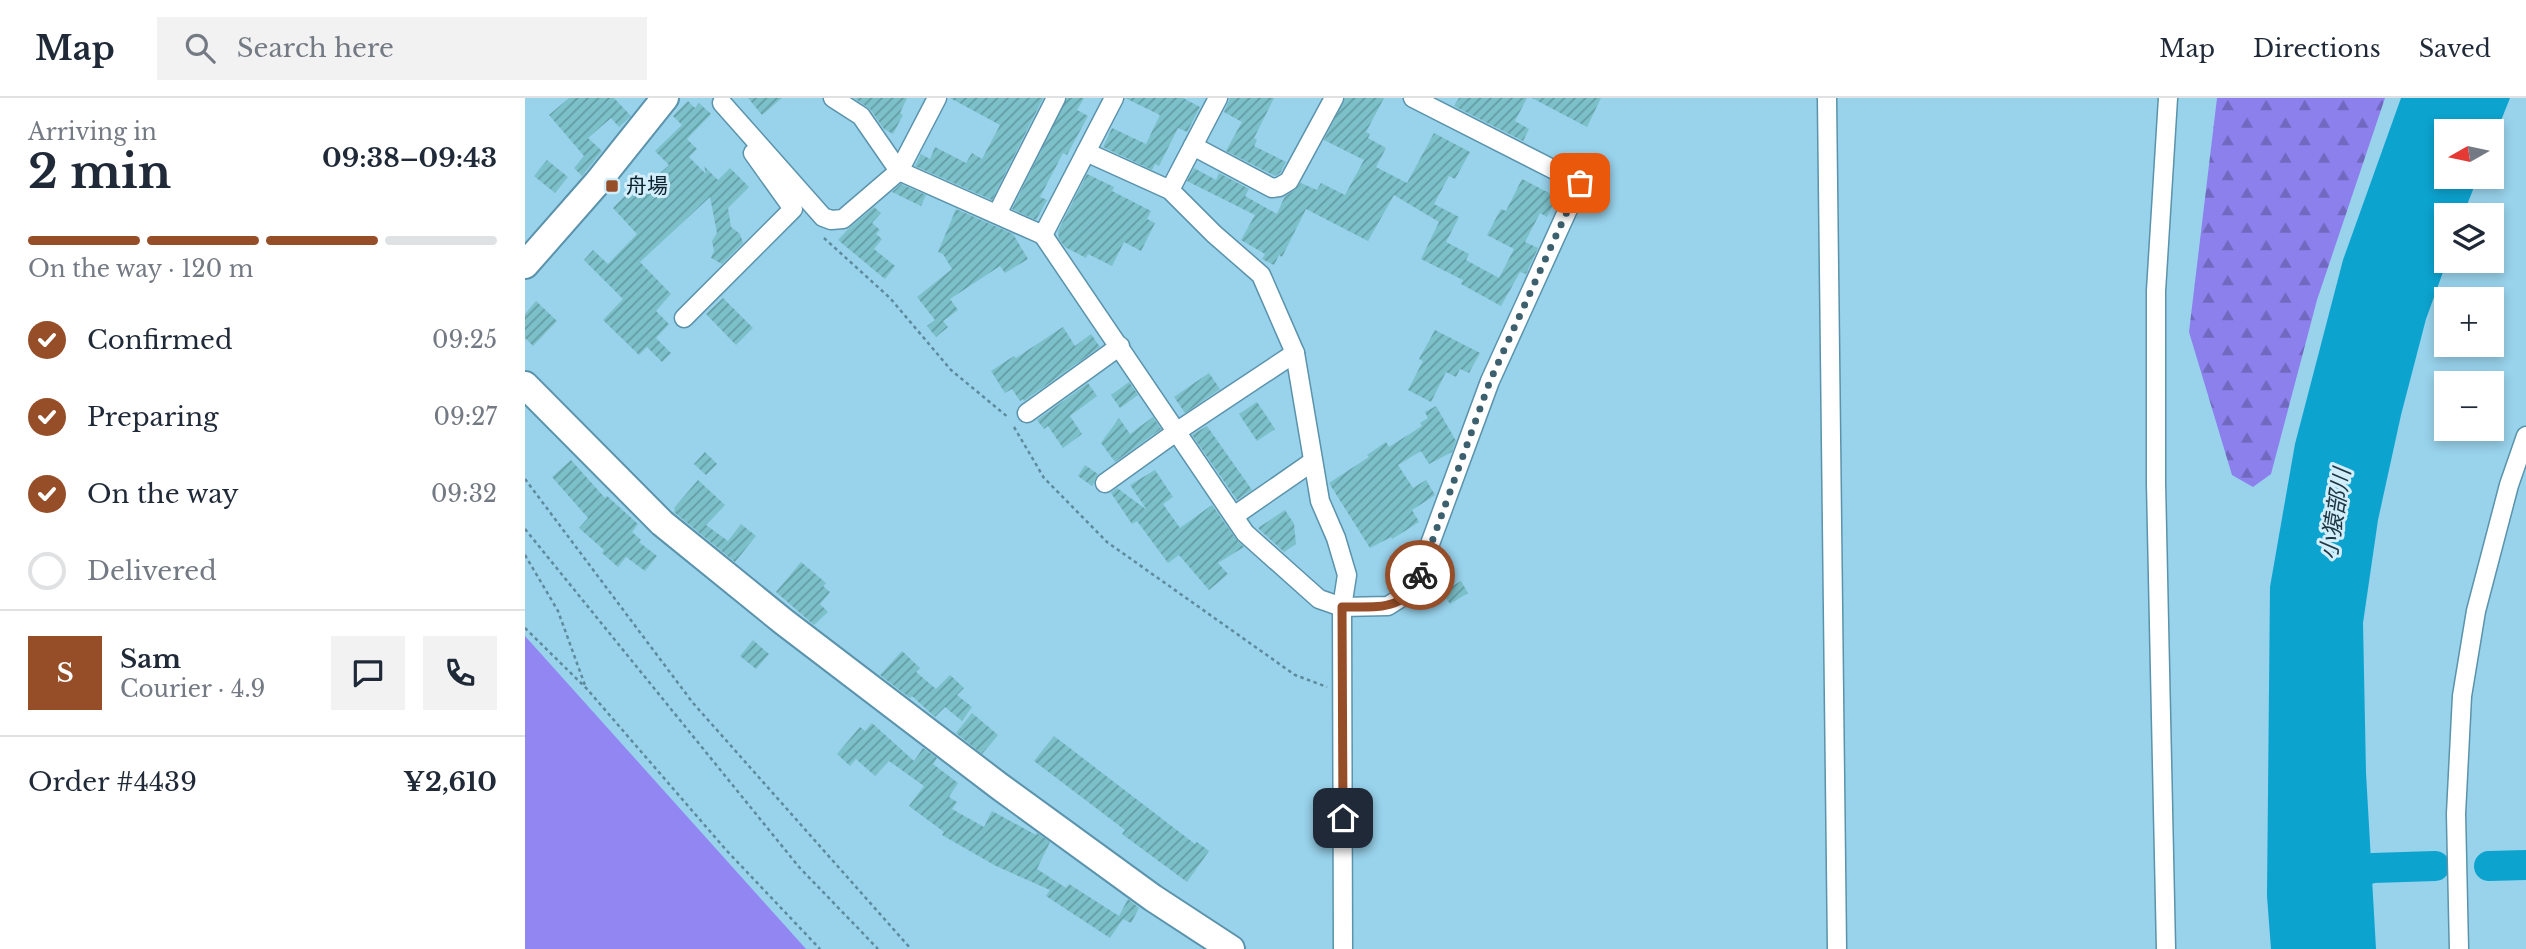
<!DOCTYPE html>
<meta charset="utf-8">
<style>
:root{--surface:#fff;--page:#f2f2f3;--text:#1f2937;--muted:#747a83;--line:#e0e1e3;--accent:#964e29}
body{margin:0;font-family:"Libre Baskerville","Noto Sans JP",serif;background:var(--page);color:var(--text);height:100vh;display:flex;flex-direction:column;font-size:26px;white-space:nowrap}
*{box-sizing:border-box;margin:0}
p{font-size:23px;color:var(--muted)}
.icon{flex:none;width:38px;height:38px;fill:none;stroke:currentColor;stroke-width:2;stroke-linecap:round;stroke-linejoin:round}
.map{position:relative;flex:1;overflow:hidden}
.details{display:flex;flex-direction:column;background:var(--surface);width:525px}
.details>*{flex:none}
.needle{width:46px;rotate:261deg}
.buttons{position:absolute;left:1909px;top:21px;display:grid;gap:14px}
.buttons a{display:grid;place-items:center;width:70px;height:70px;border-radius:0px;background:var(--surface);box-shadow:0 4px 10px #0003;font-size:35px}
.pin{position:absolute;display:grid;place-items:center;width:60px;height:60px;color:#fff;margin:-30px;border-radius:14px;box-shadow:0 4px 10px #0006}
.courier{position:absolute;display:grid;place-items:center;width:70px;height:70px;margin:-35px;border:5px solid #964e29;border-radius:50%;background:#fff;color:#222;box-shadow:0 2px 9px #0007}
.summary em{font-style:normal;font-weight:800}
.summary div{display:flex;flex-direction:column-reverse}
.summary{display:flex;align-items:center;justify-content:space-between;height:119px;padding:0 28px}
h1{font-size:46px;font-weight:800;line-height:52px}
.bar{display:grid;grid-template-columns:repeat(4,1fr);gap:10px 7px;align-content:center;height:84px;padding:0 28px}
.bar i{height:9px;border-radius:5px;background:var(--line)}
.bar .on{background:var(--accent)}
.bar p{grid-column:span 4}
.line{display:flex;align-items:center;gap:18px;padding:0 28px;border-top:2px solid var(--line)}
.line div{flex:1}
.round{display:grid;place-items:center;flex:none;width:74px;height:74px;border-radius:0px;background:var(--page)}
ol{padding:0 28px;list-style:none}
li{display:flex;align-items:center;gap:21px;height:77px}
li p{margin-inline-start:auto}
li .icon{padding:7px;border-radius:50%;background:var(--accent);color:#fff;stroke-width:4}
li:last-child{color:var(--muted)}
li i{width:38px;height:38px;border:4px solid var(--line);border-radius:50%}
header{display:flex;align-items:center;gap:42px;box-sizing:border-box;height:98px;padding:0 35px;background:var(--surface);border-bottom:2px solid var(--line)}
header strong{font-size:33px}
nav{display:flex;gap:38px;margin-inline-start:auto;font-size:24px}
.search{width:490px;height:63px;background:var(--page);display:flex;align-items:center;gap:18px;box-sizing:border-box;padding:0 24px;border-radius:0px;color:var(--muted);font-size:26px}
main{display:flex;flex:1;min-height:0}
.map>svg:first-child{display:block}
.green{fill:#9286f3}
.forest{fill:url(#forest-firs)}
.water{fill:#0ca3cf}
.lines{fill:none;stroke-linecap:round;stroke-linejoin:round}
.river{stroke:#0ca3cf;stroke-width:30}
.building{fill:url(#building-hatch)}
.street-casing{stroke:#5a93ab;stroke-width:21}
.secondary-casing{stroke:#5a93ab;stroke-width:30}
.path{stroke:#5e8a9d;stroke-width:2.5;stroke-dasharray:3.5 3.5;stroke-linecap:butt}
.street{stroke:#fff;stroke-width:18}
.secondary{stroke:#fff;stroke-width:26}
.done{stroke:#3c606e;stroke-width:7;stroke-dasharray:0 12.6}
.route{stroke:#964e29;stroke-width:9}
.poi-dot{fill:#964e29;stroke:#d2eefb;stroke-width:2.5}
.labels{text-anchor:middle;stroke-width:6;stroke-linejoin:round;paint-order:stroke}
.poi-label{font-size:21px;fill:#0a222b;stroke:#d2eefb;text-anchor:start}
.water-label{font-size:23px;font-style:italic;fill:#1d3742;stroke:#d2eefb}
</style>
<header>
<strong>Map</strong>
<div class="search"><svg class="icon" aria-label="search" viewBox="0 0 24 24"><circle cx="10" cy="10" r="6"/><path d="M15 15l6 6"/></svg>Search here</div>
<nav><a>Map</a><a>Directions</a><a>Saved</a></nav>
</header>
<main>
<section class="details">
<div class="summary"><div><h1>2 min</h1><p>Arriving in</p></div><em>09:38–09:43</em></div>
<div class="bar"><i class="on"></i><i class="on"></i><i class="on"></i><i></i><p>On the way · 120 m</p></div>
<ol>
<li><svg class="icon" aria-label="check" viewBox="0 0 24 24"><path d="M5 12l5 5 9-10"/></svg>Confirmed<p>09:25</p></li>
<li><svg class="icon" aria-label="check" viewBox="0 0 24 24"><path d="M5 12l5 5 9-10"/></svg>Preparing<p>09:27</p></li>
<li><svg class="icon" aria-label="check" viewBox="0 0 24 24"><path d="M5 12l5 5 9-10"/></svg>On the way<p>09:32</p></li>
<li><i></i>Delivered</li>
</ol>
<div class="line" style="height:126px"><b class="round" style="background:var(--accent);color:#fff">S</b><div><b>Sam</b><p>Courier · 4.9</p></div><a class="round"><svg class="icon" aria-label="chat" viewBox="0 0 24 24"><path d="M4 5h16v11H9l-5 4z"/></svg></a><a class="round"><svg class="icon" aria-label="phone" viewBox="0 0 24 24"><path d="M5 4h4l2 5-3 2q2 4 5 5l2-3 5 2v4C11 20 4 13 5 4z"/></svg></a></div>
<div class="line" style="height:91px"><div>Order #4439</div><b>¥2,610</b></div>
</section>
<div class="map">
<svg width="2001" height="851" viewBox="0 0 2001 851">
<defs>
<pattern id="forest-firs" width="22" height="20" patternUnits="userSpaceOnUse" patternTransform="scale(1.75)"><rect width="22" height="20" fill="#8c80ed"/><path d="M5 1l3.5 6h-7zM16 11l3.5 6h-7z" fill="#7168c0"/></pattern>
<pattern id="building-hatch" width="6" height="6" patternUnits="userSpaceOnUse" patternTransform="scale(1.75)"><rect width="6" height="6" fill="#7cc0c9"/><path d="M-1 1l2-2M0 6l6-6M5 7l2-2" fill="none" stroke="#649ca3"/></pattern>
</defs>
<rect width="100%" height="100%" fill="#98d2eb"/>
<polygon class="green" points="0,538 281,851 0,851"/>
<polygon class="forest" points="1692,0 1860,0 1792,202 1746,376 1728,389 1707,377 1664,234"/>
<polygon class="water" points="1876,0 1985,0 1967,45 1967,33 1922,33 1922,79 1953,79 1938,117 1922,117 1922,163 1901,221 1876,317 1853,422 1838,525 1841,675 1851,851 1746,851 1742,798 1745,489 1770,346 1818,162"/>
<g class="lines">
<g class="river">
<polyline points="1964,768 2001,767"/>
<polyline points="1808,779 1848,770 1910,768"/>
</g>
</g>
<g class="building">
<polygon points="44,0 89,0 106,18 94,29 86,20 63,40 77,53 57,78 49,70 59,58 24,17"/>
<polygon points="223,0 257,0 237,17"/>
<polygon points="329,0 382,0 375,15 378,17 368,36 359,31 345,11"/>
<polygon points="425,0 518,0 467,102 390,68 396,56 405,61 410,49 441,65 447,55 457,61 475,27"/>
<polygon points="542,0 559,0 552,12 563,18 542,57 538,55 515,99 522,102 511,122 487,111"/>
<polygon points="600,0 658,0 675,9 662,34 653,30 634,68 630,66 627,72 578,49 587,30 621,46 635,17"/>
<polygon points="705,0 749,0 729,40 732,42 729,48 761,64 755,75 750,78 701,53 717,24 699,14"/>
<polygon points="820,0 859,0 841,34 845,36 843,40 861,50 851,69 882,85 909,35 945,54 930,81 924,78 909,106 934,119 921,144 944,156 941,162 974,180 989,151 962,137 976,111 981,113 997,81 1032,99 1022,119 1015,115 1000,144 1013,150 1001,176 995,174 976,208 936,186 938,182 896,161 914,124 869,97 843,143 781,111 757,159 754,157 749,167 737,161 740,156 716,142 730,117 662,83 669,70 691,82 694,75 724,91 720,98 752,116 760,98 770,92 776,85 792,92 796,85 820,97 839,62 799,42"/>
<polygon points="934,0 1002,0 990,23 1004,31 998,43 929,8"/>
<polygon points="1007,0 1076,0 1062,29"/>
<polygon points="163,3 170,10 174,5 186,16 162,41 172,51 164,59 181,76 179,68 193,82 205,70 224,89 203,110 206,129 215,136 218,145 197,166 186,160 189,153 187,143 192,135 185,99 115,164 146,196 131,213 144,226 131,240 146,255 137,264 122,249 114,257 78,222 98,201 59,162 68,152 83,166 112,136 88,110 107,91 112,96 144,67 130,53 157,27 148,18"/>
<polygon points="22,62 43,79 30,95 9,78"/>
<polygon points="562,76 589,89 587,93 626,113 622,121 630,125 616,153 599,144 587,168 563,156 561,160 540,149 534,141 533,133"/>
<polygon points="376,86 401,97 396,108 367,94"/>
<polygon points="349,109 356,115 347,125 355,132 351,136 357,141 349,151 370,168 360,181 313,142 323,131"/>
<polygon points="431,111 488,136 503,161 480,175 475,168 425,201 433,212 418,223 423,229 411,239 402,228 410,222 392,199 427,171 418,156 413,154"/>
<polygon points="198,200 228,230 211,247 181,216"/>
<polygon points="11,203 32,223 8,248 0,240 0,216"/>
<polygon points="538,229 550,248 566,236 575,249 499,303 498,301 495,303 487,291 480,295 466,273 489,258 491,260"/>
<polygon points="910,232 955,255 944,275 935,271 931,279 921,274 906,304 883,292 898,263 894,261"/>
<polygon points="684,275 695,291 660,315 649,299"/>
<polygon points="604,284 613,297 595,310 586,297"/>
<polygon points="563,285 572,298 545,318 557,336 538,350 523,328 519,331 512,322"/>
<polygon points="732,304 750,331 732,343 714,316"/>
<polygon points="911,308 931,343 927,354 904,366 896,353 873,367 888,390 901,382 910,397 887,412 894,424 867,441 866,439 845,450 804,385 844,359 842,357 861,344 864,349 897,328 895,325 903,320 900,314"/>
<polygon points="628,319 636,331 590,364 576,345 594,320 605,336"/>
<polygon points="682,328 727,392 712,402 667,337"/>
<polygon points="180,354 192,366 181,377 169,366"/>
<polygon points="46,362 80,400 82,398 113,426 107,434 116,442 114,444 132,458 120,473 101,459 93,469 77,455 79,452 54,430 63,420 27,379"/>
<polygon points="560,367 573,376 567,388 553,378"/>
<polygon points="630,372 648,399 638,406 655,430 687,407 711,441 719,449 693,465 703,476 684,492 654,457 643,465 612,423 607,426 586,395 592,390 622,412 605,387"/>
<polygon points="173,382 200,407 181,427 203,443 216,426 231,438 210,464 149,414 150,412 149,410"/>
<polygon points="760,412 769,426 771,446 759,454 733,430"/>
<polygon points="276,464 301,485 298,488 305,494 295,506 303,514 289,527 251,494"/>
<polygon points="936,483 943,495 925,506 917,494"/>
<polygon points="228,542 244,556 231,571 215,558"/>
<polygon points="377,553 395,570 391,574 411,591 425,577 439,590 432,597 447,609 437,623 420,609 410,619 387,598 385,600 355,577"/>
<polygon points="447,615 473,637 457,656 431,635"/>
<polygon points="347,625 389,663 398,650 412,660 408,666 433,685 424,699 432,704 427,711 459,729 467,713 511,737 512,735 525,744 512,771 541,790 544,786 594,818 603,801 614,810 606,825 598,821 585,840 521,798 525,792 471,768 417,737 419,734 384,708 399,688 364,663 350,678 331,661 325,668 312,656 335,629 340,633"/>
<polygon points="529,638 670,746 672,744 684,753 662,784 597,736 600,732 509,663"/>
</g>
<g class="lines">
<defs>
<g id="street">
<polyline points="308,0 336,18 374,73 518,137 720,435 794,501 817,509 863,508 888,492 965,283 1055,85 888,0"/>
<polyline points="1302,0 1312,851"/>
<polyline points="197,5 298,119 306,122 318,121 374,73 412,0"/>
<polyline points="668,48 747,90 754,89 764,83 809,0"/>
<polyline points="561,54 645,92 689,136 736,177 770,255 795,403 811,440 822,477 817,509 818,851"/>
<polyline points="645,92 693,0"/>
<polyline points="472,116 531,0"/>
<polyline points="518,137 589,0"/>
<polyline points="159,220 268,111 228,55"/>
<polyline points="502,315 595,248"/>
<polyline points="580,385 651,334 770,255"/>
<polyline points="709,418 787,364"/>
<polyline points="1641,851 1631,385 1631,193 1643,0"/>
<polyline points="1934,851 1931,716 1937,598 1951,513 1984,387 2001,338"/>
</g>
<g id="secondary">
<polyline points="0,167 72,85 140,0"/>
<polyline points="0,287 137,425 259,524 474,688 628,800 706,851"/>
</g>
</defs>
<use href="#street" class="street-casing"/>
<use href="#secondary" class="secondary-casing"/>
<g class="path">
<polyline points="299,140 365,200 426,272 484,320"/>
<polyline points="489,329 519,380 582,444 770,577 802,589"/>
<polyline points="0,381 168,605 386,851"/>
<polyline points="0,431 274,769 353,851"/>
<polyline points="0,457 33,513 61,590"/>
<polyline points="0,530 62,591 202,753 295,851"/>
</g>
<use href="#street" class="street"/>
<use href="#secondary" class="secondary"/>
</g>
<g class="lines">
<polyline class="done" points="895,477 965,283 1055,85"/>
<path class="route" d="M818,720L817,509C852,508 879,515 895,477"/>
</g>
<rect class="poi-dot" x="80" y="81" width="14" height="14" rx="3.5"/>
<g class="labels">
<g class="poi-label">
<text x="101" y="95">舟場</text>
</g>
<g class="water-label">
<text transform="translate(1810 416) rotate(-81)" y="8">小猿部川</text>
</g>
</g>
</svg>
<div class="buttons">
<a><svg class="needle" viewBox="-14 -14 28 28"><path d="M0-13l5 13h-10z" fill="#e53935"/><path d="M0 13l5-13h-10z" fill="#747a83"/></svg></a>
<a><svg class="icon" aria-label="layers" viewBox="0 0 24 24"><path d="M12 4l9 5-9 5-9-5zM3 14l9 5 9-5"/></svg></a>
<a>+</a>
<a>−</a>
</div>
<div class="pin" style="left:1055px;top:85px;background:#ea580c"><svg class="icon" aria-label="bag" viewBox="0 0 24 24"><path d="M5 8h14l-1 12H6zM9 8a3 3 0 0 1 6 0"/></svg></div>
<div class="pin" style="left:818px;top:720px;background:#1f2937"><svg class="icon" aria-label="home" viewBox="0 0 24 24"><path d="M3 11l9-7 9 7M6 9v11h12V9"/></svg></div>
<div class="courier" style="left:895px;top:477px"><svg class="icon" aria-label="bike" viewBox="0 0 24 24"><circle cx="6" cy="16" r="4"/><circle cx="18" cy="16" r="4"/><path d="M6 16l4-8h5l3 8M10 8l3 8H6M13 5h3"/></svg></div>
</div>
</main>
